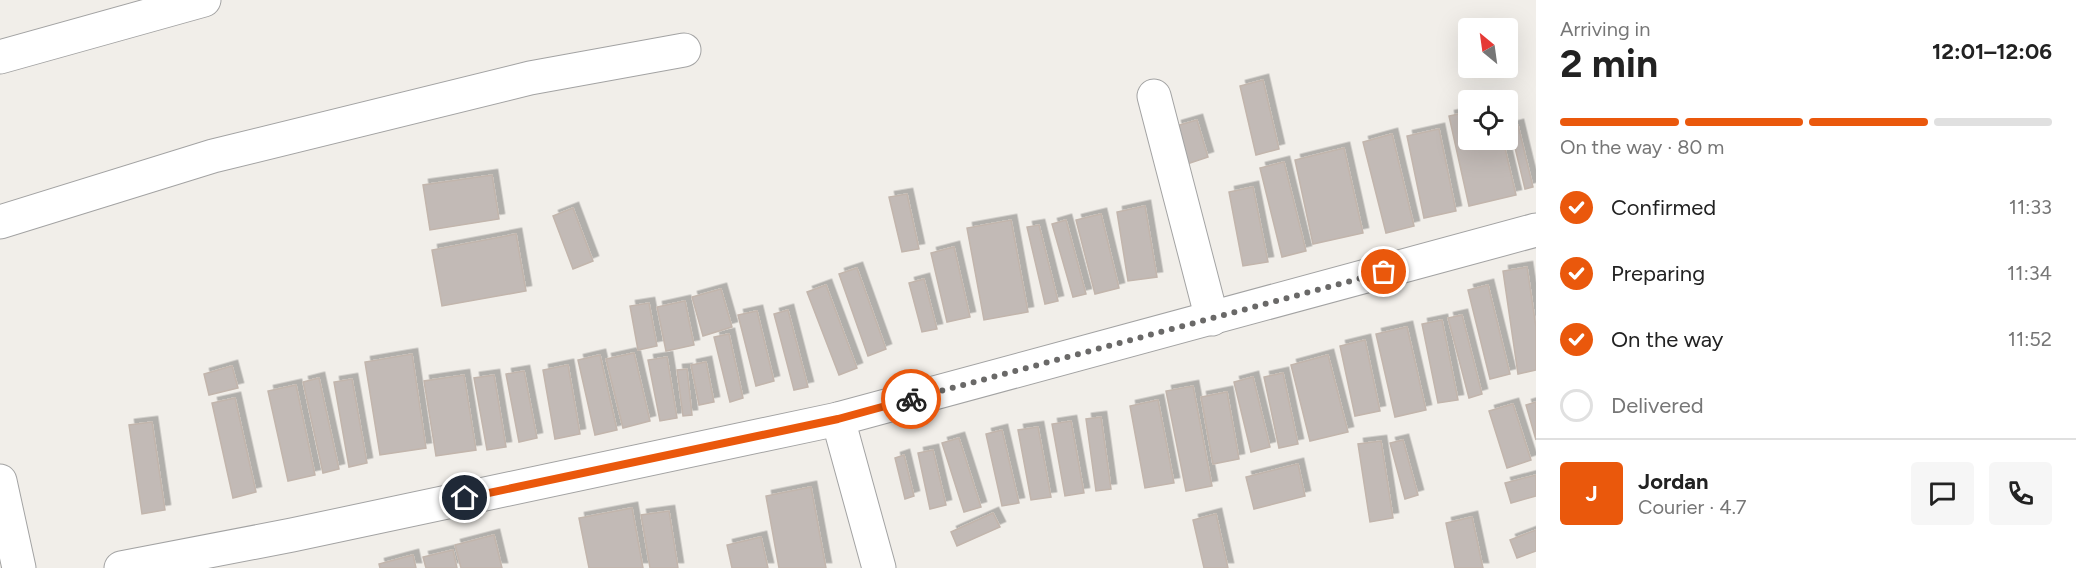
<!DOCTYPE html>
<meta charset="utf-8">
<style>
:root{--surface:#fff;--page:#f6f6f6;--text:#222;--muted:#767676;--line:#e0e0e0;--accent:#ea580c}
body{margin:0;font-family:Figtree,sans-serif;background:var(--page);color:var(--text);height:100vh;display:flex;flex-direction:column;font-size:22px;white-space:nowrap}
*{box-sizing:border-box;margin:0}
p{font-size:20px;color:var(--muted)}
.icon{flex:none;width:33px;height:33px;fill:none;stroke:currentColor;stroke-width:2;stroke-linecap:round;stroke-linejoin:round}
.map{position:relative;flex:1;overflow:hidden}
.panel{display:flex;flex-direction:column;background:var(--surface);width:540px}
.panel>*{flex:none}
.needle{width:39px;rotate:331deg}
.buttons{position:absolute;left:1458px;top:18px;display:grid;gap:12px}
.buttons a{display:grid;place-items:center;width:60px;height:60px;border-radius:6px;background:var(--surface);box-shadow:0 6px 24px #0002;font-size:30px}
.pin{position:absolute;display:grid;place-items:center;width:51px;height:51px;color:#fff;margin:-26px;border:3px solid #fff;border-radius:50%;box-shadow:0 2px 6px #0007}
.courier{position:absolute;display:grid;place-items:center;width:60px;height:60px;margin:-30px;border:4px solid #ea580c;border-radius:50%;background:#fff;color:#222;box-shadow:0 2px 8px #0007}
.overview em{font-style:normal;font-weight:700}
.overview div{display:flex;flex-direction:column-reverse}
.overview{display:flex;align-items:center;justify-content:space-between;height:102px;padding:0 24px}
h1{font-size:39px;font-weight:700;line-height:45px}
.bar{display:grid;grid-template-columns:repeat(4,1fr);gap:9px 6px;align-content:center;height:72px;padding:0 24px}
.bar i{height:8px;border-radius:4px;background:var(--line)}
.bar .active{background:var(--accent)}
.bar p{grid-column:span 4}
.line{display:flex;align-items:center;gap:15px;padding:0 24px;border-top:2px solid var(--line)}
.line div{flex:1}
.round{display:grid;place-items:center;flex:none;width:63px;height:63px;border-radius:6px;background:var(--page)}
ol{padding:0 24px;list-style:none}
li{display:flex;align-items:center;gap:18px;height:66px}
li p{margin-inline-start:auto}
li .icon{padding:6px;border-radius:50%;background:var(--accent);color:#fff;stroke-width:4}
li:last-child{color:var(--muted)}
li i{width:33px;height:33px;border:3px solid var(--line);border-radius:50%}
main{display:flex;flex:1;min-height:0}
.map>svg:first-child{display:block}
.building{fill:#c2bab6;stroke:#c2b5ac;stroke-width:1.5;filter:url(#shadow)}
.lines{fill:none;stroke-linecap:round;stroke-linejoin:round}
.minor-casing{stroke:#a3a3a3;stroke-width:35}
.minor{stroke:#fff;stroke-width:33}
.done{stroke:#6a6968;stroke-width:6;stroke-dasharray:0 10.8}
.route{stroke:#ea580c;stroke-width:8}
</style>
<main>
<div class="map">
<svg width="1536" height="568" viewBox="0 0 1536 568">
<defs>
<filter id="shadow"><feDropShadow dx="5.5" dy="-5.5" stdDeviation="0" flood-color="#0004"/></filter>
</defs>
<rect width="100%" height="100%" fill="#f1eee9"/>
<g class="building">
<polygon points="1263,80 1279,149 1256,155 1240,86"/>
<polygon points="1468,112 1468,140 1503,140 1516,195 1469,206 1449,116"/>
<polygon points="1197,120 1208,157 1187,164 1176,126"/>
<polygon points="1518,125 1533,187 1525,189 1510,127"/>
<polygon points="1439,129 1456,211 1424,218 1407,136"/>
<polygon points="1392,134 1414,226 1386,233 1363,142"/>
<polygon points="1344,148 1363,233 1313,244 1295,160"/>
<polygon points="1284,162 1306,251 1282,257 1260,168"/>
<polygon points="492,175 499,219 430,230 423,185"/>
<polygon points="1253,187 1268,262 1243,266 1229,192"/>
<polygon points="907,194 919,249 902,252 889,197"/>
<polygon points="1145,206 1157,277 1128,281 1117,212"/>
<polygon points="573,208 593,261 573,269 553,216"/>
<polygon points="1101,214 1119,288 1095,294 1076,220"/>
<polygon points="1011,220 1028,312 984,320 967,228"/>
<polygon points="1066,220 1086,294 1073,297 1052,224"/>
<polygon points="1039,225 1058,301 1045,304 1027,227"/>
<polygon points="516,234 526,291 442,306 432,250"/>
<polygon points="954,247 970,317 947,322 931,253"/>
<polygon points="1527,267 1536,327 1536,370 1518,374 1503,271"/>
<polygon points="857,268 886,349 868,356 839,274"/>
<polygon points="924,279 937,329 922,332 909,283"/>
<polygon points="826,285 857,368 839,375 807,292"/>
<polygon points="1488,285 1510,374 1490,379 1468,290"/>
<polygon points="721,289 732,327 703,336 692,297"/>
<polygon points="685,301 694,345 666,351 657,307"/>
<polygon points="649,303 657,346 638,350 630,306"/>
<polygon points="788,310 808,387 794,390 774,314"/>
<polygon points="757,311 774,381 756,386 738,315"/>
<polygon points="1462,315 1482,394 1469,398 1448,318"/>
<polygon points="1442,320 1458,400 1438,403 1422,324"/>
<polygon points="1407,327 1426,410 1395,417 1376,334"/>
<polygon points="729,334 743,398 730,402 714,337"/>
<polygon points="1365,340 1380,411 1355,416 1340,346"/>
<polygon points="634,353 650,421 623,428 606,359"/>
<polygon points="412,354 426,448 380,455 365,362"/>
<polygon points="600,355 617,430 595,435 578,360"/>
<polygon points="1328,355 1348,432 1310,441 1291,365"/>
<polygon points="667,357 677,418 660,421 648,360"/>
<polygon points="706,362 714,402 699,405 691,365"/>
<polygon points="568,365 580,434 555,439 543,370"/>
<polygon points="232,366 238,388 209,395 204,374"/>
<polygon points="687,369 692,415 683,416 677,370"/>
<polygon points="524,371 537,438 519,442 506,374"/>
<polygon points="1283,373 1298,444 1279,448 1264,377"/>
<polygon points="464,375 476,450 436,456 424,381"/>
<polygon points="494,375 506,447 487,450 474,378"/>
<polygon points="1253,377 1270,447 1251,452 1234,382"/>
<polygon points="319,378 339,469 323,473 303,382"/>
<polygon points="352,379 367,463 349,467 334,382"/>
<polygon points="296,385 315,475 288,481 268,391"/>
<polygon points="1193,386 1212,486 1186,491 1166,391"/>
<polygon points="1227,392 1239,459 1213,464 1201,397"/>
<polygon points="235,398 256,492 233,498 212,403"/>
<polygon points="1158,400 1174,483 1145,488 1130,406"/>
<polygon points="1536,402 1536,440 1526,405"/>
<polygon points="1513,404 1531,460 1507,468 1489,411"/>
<polygon points="1101,417 1111,489 1096,491 1086,419"/>
<polygon points="1071,421 1084,493 1065,496 1052,424"/>
<polygon points="152,422 165,510 142,514 129,425"/>
<polygon points="1038,427 1051,497 1031,500 1018,430"/>
<polygon points="1002,430 1019,503 1002,506 986,434"/>
<polygon points="959,438 981,507 964,512 942,443"/>
<polygon points="1403,440 1418,495 1405,499 1390,443"/>
<polygon points="1381,441 1393,518 1370,522 1358,444"/>
<polygon points="933,450 946,505 930,509 918,453"/>
<polygon points="904,455 914,496 905,499 895,458"/>
<polygon points="1298,464 1305,496 1254,509 1246,477"/>
<polygon points="1536,475 1536,496 1511,503 1505,483"/>
<polygon points="811,487 826,568 779,568 766,496"/>
<polygon points="632,508 643,568 589,568 579,518"/>
<polygon points="669,511 678,568 650,568 641,515"/>
<polygon points="993,513 1000,527 957,546 951,532"/>
<polygon points="1216,514 1228,568 1204,568 1193,520"/>
<polygon points="1472,517 1483,568 1455,568 1446,523"/>
<polygon points="1536,530 1536,551 1517,558 1510,540"/>
<polygon points="494,535 502,568 461,568 455,545"/>
<polygon points="761,537 768,568 732,568 727,545"/>
<polygon points="453,550 457,568 426,568 423,557"/>
<polygon points="413,555 416,568 380,568 379,564"/>
</g>
<g class="lines">
<defs>
<g id="minor">
<polyline points="0,57 204,0"/>
<polyline points="1154,96 1212,319"/>
<polyline points="0,222 213,156 530,78 684,50"/>
<polyline points="838,419 879,568"/>
<polyline points="0,481 19,568"/>
<polyline points="121,568 292,535 838,419 1536,230"/>
</g>
</defs>
<use href="#minor" class="minor-casing"/>
<use href="#minor" class="minor"/>
</g>
<g class="lines">
<polyline class="done" points="911,399 1384,272"/>
<polyline class="route" points="465,498 838,419 911,399"/>
</g>
</svg>
<div class="buttons">
<a><svg class="needle" viewBox="-14 -14 28 28"><path d="M0-13l5 13h-10z" fill="#e53935"/><path d="M0 13l5-13h-10z" fill="#767676"/></svg></a>
<a><svg class="icon" aria-label="locate" viewBox="0 0 24 24"><circle cx="12" cy="12" r="6"/><path d="M12 2v4M12 18v4M2 12h4M18 12h4"/></svg></a>
</div>
<div class="pin" style="left:1384px;top:272px;background:#ea580c"><svg class="icon" aria-label="bag" viewBox="0 0 24 24"><path d="M5 8h14l-1 12H6zM9 8a3 3 0 0 1 6 0"/></svg></div>
<div class="pin" style="left:465px;top:498px;background:#1f2937"><svg class="icon" aria-label="home" viewBox="0 0 24 24"><path d="M3 11l9-7 9 7M6 9v11h12V9"/></svg></div>
<div class="courier" style="left:911px;top:399px"><svg class="icon" aria-label="bike" viewBox="0 0 24 24"><circle cx="6" cy="16" r="4"/><circle cx="18" cy="16" r="4"/><path d="M6 16l4-8h5l3 8M10 8l3 8H6M13 5h3"/></svg></div>
</div>
<section class="panel">
<div class="overview"><div><h1>2 min</h1><p>Arriving in</p></div><em>12:01–12:06</em></div>
<div class="bar"><i class="active"></i><i class="active"></i><i class="active"></i><i></i><p>On the way · 80 m</p></div>
<ol>
<li><svg class="icon" aria-label="check" viewBox="0 0 24 24"><path d="M5 12l5 5 9-10"/></svg>Confirmed<p>11:33</p></li>
<li><svg class="icon" aria-label="check" viewBox="0 0 24 24"><path d="M5 12l5 5 9-10"/></svg>Preparing<p>11:34</p></li>
<li><svg class="icon" aria-label="check" viewBox="0 0 24 24"><path d="M5 12l5 5 9-10"/></svg>On the way<p>11:52</p></li>
<li><i></i>Delivered</li>
</ol>
<div class="line" style="height:108px"><b class="round" style="background:var(--accent);color:#fff">J</b><div><b>Jordan</b><p>Courier · 4.7</p></div><a class="round"><svg class="icon" aria-label="chat" viewBox="0 0 24 24"><path d="M4 5h16v11H9l-5 4z"/></svg></a><a class="round"><svg class="icon" aria-label="phone" viewBox="0 0 24 24"><path d="M5 4h4l2 5-3 2q2 4 5 5l2-3 5 2v4C11 20 4 13 5 4z"/></svg></a></div>
</section>
</main>
